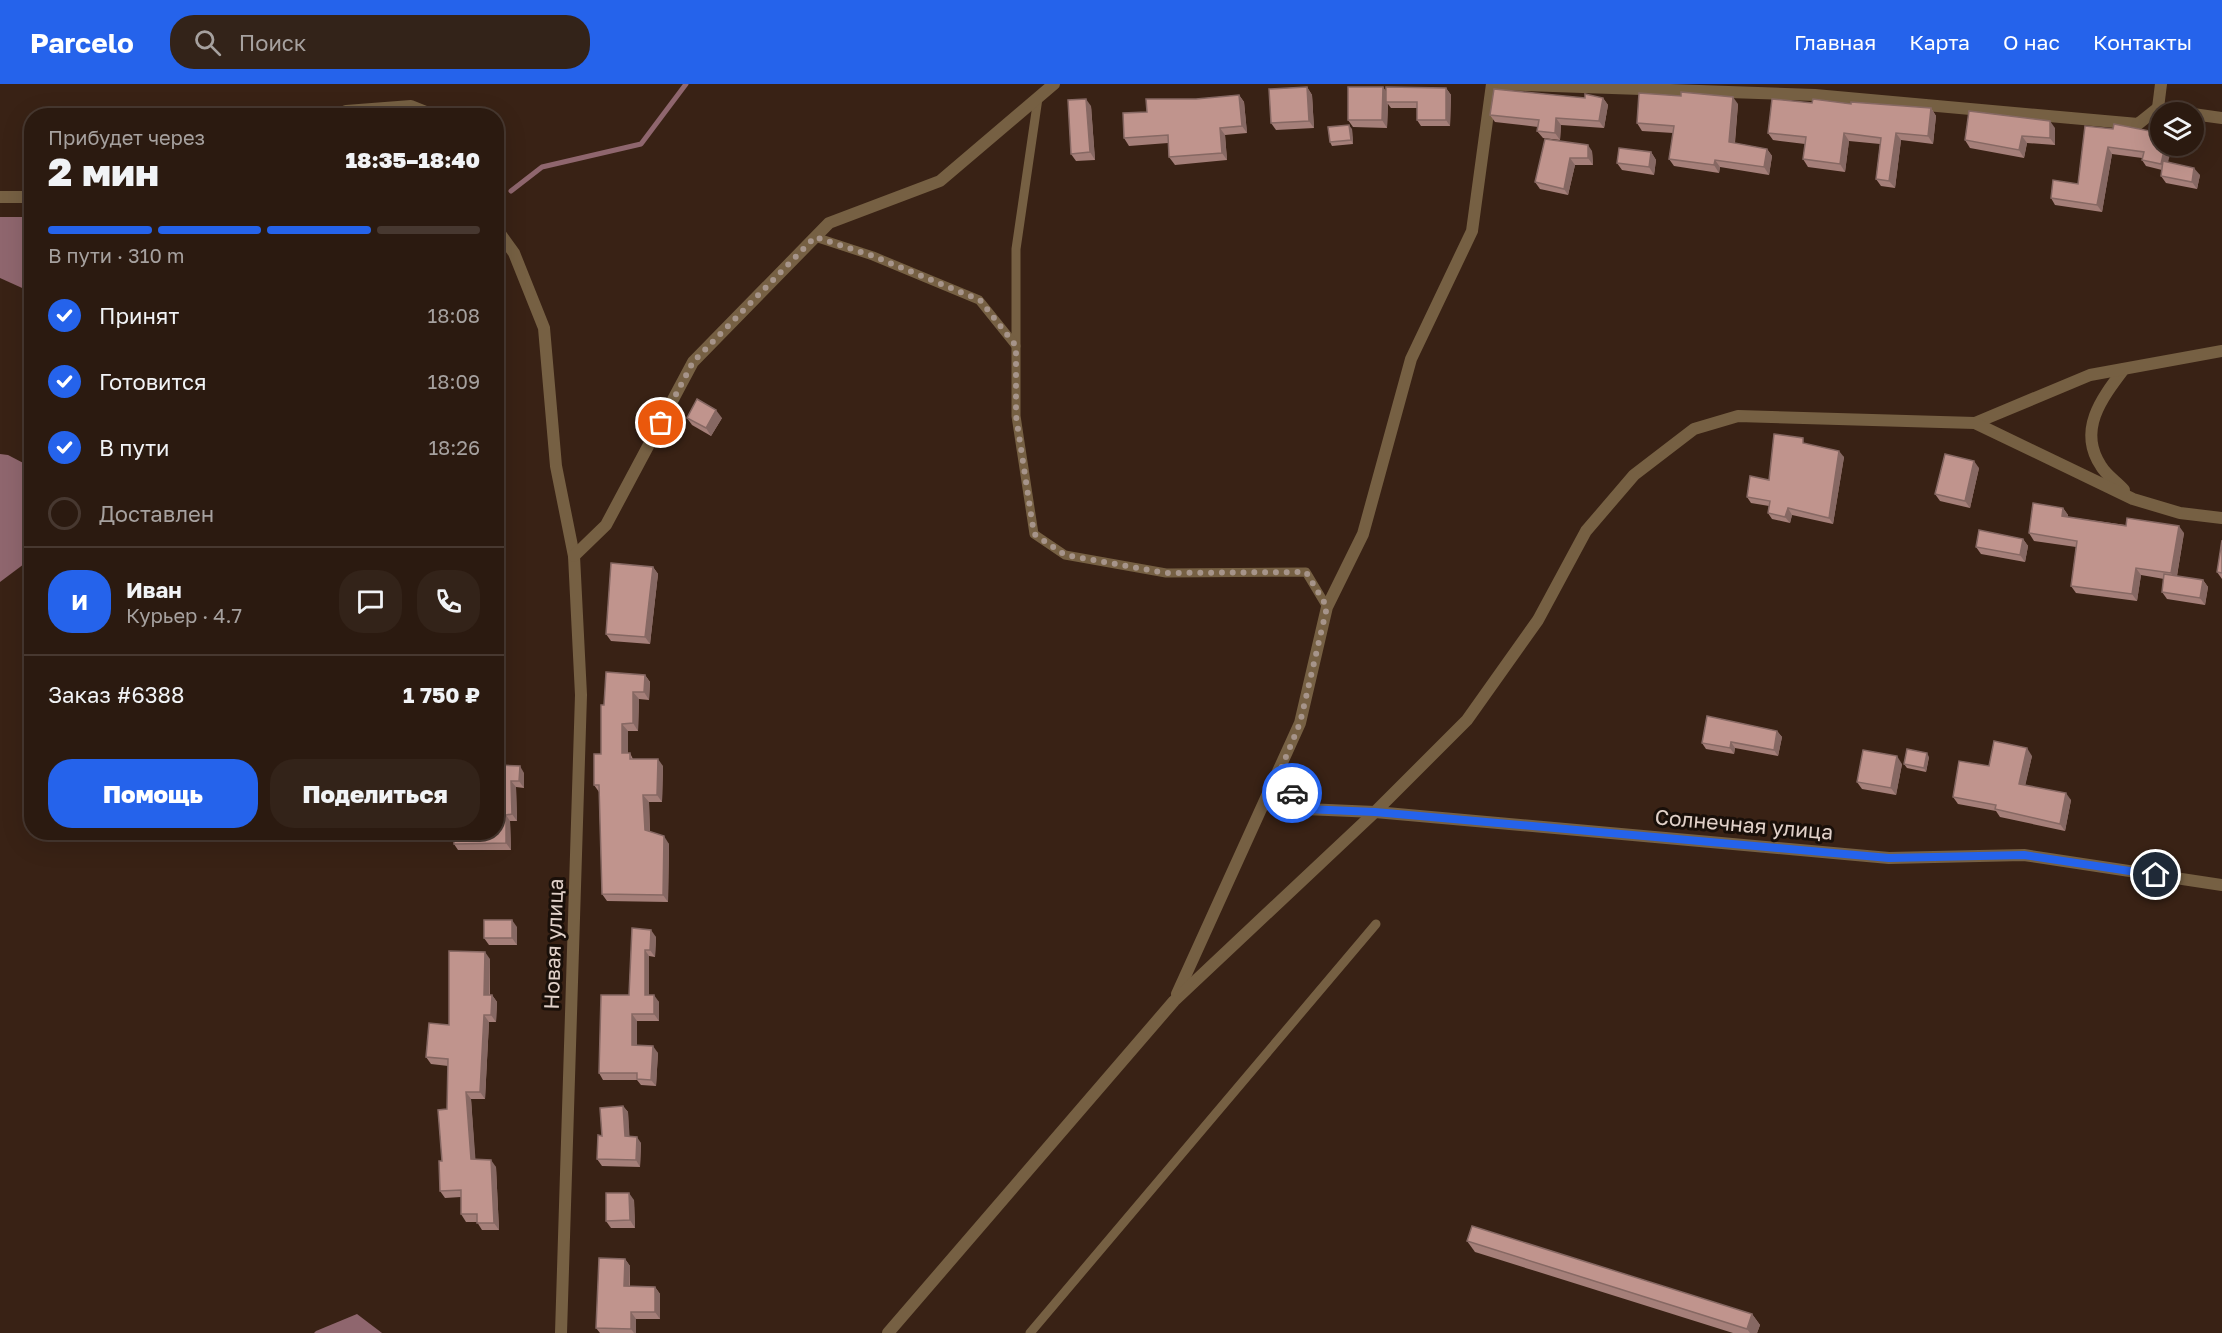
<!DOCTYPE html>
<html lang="ru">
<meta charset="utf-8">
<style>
:root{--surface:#2b1a10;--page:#332319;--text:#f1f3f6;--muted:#a6a19f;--line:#473830;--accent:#2563eb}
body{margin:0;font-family:"Golos Text",sans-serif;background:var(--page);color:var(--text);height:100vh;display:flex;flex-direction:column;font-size:22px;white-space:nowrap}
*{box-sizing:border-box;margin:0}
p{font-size:20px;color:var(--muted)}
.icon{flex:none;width:33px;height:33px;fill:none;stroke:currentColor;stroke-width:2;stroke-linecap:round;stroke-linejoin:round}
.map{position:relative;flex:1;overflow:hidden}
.panel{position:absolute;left:24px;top:24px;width:480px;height:732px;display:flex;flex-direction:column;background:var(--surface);border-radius:24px;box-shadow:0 6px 24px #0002,0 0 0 2px var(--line)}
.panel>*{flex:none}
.tools{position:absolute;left:2150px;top:18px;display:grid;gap:12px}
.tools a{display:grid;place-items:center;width:54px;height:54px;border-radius:50%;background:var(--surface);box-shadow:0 6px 24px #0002,0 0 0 2px var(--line);font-size:30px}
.pin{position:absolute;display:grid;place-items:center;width:51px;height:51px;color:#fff;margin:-26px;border:3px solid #fff;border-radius:50%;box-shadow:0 2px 6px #0007}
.courier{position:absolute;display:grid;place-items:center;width:60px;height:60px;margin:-30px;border:4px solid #2563eb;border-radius:50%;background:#fff;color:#222;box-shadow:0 2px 8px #0007}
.head em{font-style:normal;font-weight:800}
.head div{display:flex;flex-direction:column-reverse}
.head{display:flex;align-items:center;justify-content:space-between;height:102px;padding:0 24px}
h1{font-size:39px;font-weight:800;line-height:45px}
.bar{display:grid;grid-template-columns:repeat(4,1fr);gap:9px 6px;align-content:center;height:72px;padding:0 24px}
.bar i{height:8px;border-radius:4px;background:var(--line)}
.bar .current{background:var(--accent)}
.bar p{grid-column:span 4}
.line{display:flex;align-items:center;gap:15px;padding:0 24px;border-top:2px solid var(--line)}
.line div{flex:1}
.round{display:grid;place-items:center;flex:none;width:63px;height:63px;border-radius:24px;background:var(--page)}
ol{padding:0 24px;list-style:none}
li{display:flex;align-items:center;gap:18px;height:66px}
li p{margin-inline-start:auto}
li .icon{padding:6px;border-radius:50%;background:var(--accent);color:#fff;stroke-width:4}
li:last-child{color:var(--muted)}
li i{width:33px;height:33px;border:3px solid var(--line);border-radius:50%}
.primary-button{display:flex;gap:12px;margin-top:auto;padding:12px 24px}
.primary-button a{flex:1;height:69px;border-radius:24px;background:var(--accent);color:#fff;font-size:24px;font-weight:800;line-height:69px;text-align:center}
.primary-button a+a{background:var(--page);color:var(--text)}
header{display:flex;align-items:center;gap:36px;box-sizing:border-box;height:84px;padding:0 30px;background:var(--accent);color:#fff}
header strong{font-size:28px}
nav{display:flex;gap:33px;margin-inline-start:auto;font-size:21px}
.search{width:420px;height:54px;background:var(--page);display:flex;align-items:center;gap:15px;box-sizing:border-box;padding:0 21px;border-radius:24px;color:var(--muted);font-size:22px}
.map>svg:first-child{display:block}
.water{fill:#8f666e}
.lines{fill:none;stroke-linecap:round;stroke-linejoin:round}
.stream{stroke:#8f666e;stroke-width:5}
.lane{stroke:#766043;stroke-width:9}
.street{stroke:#766043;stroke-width:12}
.wall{fill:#a57f79}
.shaded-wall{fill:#866863}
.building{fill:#c0948d;stroke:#866863;stroke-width:1.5}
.done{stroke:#a6948a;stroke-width:6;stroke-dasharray:0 10.8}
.route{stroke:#2563eb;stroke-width:8}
.labels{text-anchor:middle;stroke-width:6;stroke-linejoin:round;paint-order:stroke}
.street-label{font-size:21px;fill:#e1d1c9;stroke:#190f09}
</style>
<header>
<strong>Parcelo</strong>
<div class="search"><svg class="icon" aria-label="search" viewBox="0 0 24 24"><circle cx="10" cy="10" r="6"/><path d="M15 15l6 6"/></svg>Поиск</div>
<nav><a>Главная</a><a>Карта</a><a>О нас</a><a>Контакты</a></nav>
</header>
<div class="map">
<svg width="2222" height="1249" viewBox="0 0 2222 1249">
<rect width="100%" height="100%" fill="#392215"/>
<g class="water">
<polygon points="0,133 22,133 31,140 31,208 0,194"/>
<polygon points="0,370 8,371 31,383 32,474 0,498"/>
<polygon points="357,1230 382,1249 314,1249 316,1247"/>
</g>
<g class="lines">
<polyline class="stream" points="511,107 542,83 641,60 686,0"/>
<g class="lane">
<polyline points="1038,14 1016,165 1016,332 1034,450 1065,471 1166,489 1306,488 1327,523"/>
<polyline points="815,153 873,172 979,216 1016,262"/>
<polyline points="1030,1249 1376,840"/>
</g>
<g class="street">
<polyline points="1497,0 1815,11 2138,40 2158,24 2186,28"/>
<polyline points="2158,24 2161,0"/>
<polyline points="2193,30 2222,34"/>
<polyline points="334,32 346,27 411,22 436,32"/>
<polyline points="0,113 32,113"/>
<polyline points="496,144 514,169 544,244 556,382 574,472 581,611 561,1249"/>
<path d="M2124,285C2102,314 2077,346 2101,382C2106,391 2117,398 2124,406"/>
<polyline points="1975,339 2090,291 2222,267"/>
<polyline points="574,472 606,441 693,278 829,139 940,97 1054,0"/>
<polyline points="1278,692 1305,725 1375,728 1889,774 2024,771 2222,801"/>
<polyline points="1177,910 1300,639 1327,523 1363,450 1411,275 1472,147 1492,0"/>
<polyline points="888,1249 1174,917 1375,728 1467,636 1538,536 1586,447 1634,391 1694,345 1738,332 1975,339 2133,415 2180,429 2222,434"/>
</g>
</g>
<g class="wall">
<polygon points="1307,3 1312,11 1314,44 1276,46 1271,39"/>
<polygon points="1383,3 1386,8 1446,4 1451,11 1450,42 1421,42 1417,36 1417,24 1391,24 1388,20 1387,44 1353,43 1348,36"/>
<polygon points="1239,11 1244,18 1247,49 1225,51 1227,76 1175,81 1169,73 1168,59 1129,62 1124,54 1147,28 1196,15"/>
<polygon points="1585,14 1603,14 1608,21 1604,44 1561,41 1560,56 1543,54 1537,47 1538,43 1495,38 1490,31"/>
<polygon points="1812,19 1931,24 1936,32 1933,60 1901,56 1895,104 1881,102 1876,95 1880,60 1849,57 1845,88 1808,83 1803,75 1805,60 1773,56 1768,49"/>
<polygon points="1738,20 1735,59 1767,65 1772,72 1769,91 1720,83 1719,89 1674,82 1669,75 1673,49 1642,47 1637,39"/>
<polygon points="1091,22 1095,76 1076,77 1071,70"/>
<polygon points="2085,42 2168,78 2200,91 2197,105 2166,99 2161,92 2162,86 2146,82 2142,76 2142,74 2112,70 2102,128 2055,121 2051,114 2078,100"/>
<polygon points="2055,44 2055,61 2027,59 2024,74 1970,64 1965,56"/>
<polygon points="1352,45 1353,60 1332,62 1330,58"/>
<polygon points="1545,55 1592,67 1593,81 1575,81 1568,111 1540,105 1535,98"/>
<polygon points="1651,68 1656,76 1654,91 1622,86 1617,79"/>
<polygon points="687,334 722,334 711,352 692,341"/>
<polygon points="1808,360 1844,373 1833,440 1792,431 1790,439 1772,435 1768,429 1769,422 1751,419 1747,413 1769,396"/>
<polygon points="1979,384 1970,424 1940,417 1935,410"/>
<polygon points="2063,424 2068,431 2068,433 2184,449 2177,492 2203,496 2208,503 2205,521 2167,515 2162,508 2164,495 2141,491 2137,517 2076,509 2071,502 2076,463 2034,457 2029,449"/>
<polygon points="2023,455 2028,462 2025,478 1981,470 1976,463"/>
<polygon points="2222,456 2222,495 2217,488"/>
<polygon points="653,483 658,490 650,560 611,557 606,550"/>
<polygon points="645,591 650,598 649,616 639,615 638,647 628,647 628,669 630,669 633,675 663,682 662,718 649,718 650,748 669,760 668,818 607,817 602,810 599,708 594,701 601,670 604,621"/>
<polygon points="1777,647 1782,653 1778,672 1735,664 1734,670 1706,665 1702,659"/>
<polygon points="2032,672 2025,701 2071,716 2065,747 2000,733 1996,727 1958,720 1953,713 1989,682"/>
<polygon points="1929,673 1926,688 1907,684 1904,680"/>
<polygon points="1902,680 1896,711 1862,705 1857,698"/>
<polygon points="496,681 524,689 524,704 516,703 517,737 510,737 511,766 458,766 454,760 496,748"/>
<polygon points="517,843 517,861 489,861 484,854"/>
<polygon points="632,844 656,853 655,873 649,872 649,911 659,918 659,937 637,937 637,961 658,969 656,1002 641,1001 637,996 603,996 599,989 629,911"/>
<polygon points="490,875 490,911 492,911 497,918 496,938 489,938 485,1015 471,1015 475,1075 496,1083 499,1146 482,1146 477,1138 466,1138 461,1130 461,1113 445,1114 440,1107 447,1025 448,982 431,980 426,973 449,941"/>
<polygon points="623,1022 628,1028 629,1052 641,1059 640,1083 602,1082 597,1075 602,1052"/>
<polygon points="634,1116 635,1144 611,1144 606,1137"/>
<polygon points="1467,1157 1752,1230 1760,1241 1757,1249 1733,1249 1475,1168"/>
<polygon points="625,1175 630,1182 630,1202 655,1203 660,1210 660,1235 636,1235 636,1249 600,1249 596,1244"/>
</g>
<g class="shaded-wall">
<polygon points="1307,3 1312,11 1314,44 1309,37"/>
<polygon points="1383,3 1388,10 1386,18 1388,20 1387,44 1382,36"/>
<polygon points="1446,4 1451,11 1450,42 1446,36"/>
<polygon points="1239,11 1244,18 1247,49 1242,42"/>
<polygon points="1733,13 1738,20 1734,66 1729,58"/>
<polygon points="1603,14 1608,21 1604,44 1599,37"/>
<polygon points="1086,15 1091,22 1095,76 1090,68"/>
<polygon points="1931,24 1936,32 1933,60 1928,52"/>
<polygon points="1556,34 1561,41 1560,56 1555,49"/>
<polygon points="2050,37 2055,44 2055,61 2050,54"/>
<polygon points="1349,41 1352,45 1353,60 1351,56"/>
<polygon points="1220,44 1225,51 1227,76 1222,69"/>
<polygon points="1844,49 1849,57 1845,88 1840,80"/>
<polygon points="1896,49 1901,56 1895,104 1889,97"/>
<polygon points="2022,52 2027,59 2024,74 2019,66"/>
<polygon points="1588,61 1592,67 1593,81 1588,74"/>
<polygon points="2165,62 2172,62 2166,87 2161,80"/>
<polygon points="2108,63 2112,70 2102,128 2097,121"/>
<polygon points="1767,65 1772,72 1769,91 1764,83"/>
<polygon points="1651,68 1656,76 1654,91 1649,83"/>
<polygon points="1570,74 1575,81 1568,111 1564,105"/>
<polygon points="1715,76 1720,83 1719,89 1714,81"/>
<polygon points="2194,84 2200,91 2197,105 2192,98"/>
<polygon points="716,326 722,334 711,352 706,344"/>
<polygon points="1839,367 1844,373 1833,440 1829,434"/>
<polygon points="1974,377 1979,384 1970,424 1965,417"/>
<polygon points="1788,424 1792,431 1790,439 1785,433"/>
<polygon points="2063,424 2068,431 2067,440 2062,432"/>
<polygon points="2179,442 2184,449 2176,497 2171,489"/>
<polygon points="2023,455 2028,462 2025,478 2020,471"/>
<polygon points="653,483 658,490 650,560 645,553"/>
<polygon points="2136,484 2141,491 2137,517 2132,510"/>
<polygon points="2203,496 2208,503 2205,521 2200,514"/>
<polygon points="645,591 650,598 649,616 644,608"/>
<polygon points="633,608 639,615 638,647 633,639"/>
<polygon points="622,640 628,647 628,677 622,669"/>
<polygon points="1777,647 1782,653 1778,672 1774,666"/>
<polygon points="1731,658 1735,664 1734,670 1730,664"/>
<polygon points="2027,664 2032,672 2024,707 2019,700"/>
<polygon points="1927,669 1929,673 1926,688 1924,684"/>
<polygon points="1897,672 1902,680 1896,711 1891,704"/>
<polygon points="658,675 663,682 662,718 657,711"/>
<polygon points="520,682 524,689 524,704 519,697"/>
<polygon points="511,697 516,703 517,737 512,730"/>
<polygon points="2066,709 2071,716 2065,747 2060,740"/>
<polygon points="643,711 649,718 650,754 645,746"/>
<polygon points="506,731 510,737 511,766 506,759"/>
<polygon points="664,752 669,760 668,818 663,811"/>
<polygon points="512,836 517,843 517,861 512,854"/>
<polygon points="651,846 656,853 655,873 650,866"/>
<polygon points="645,866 649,872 649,918 645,911"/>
<polygon points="485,868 490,875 489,918 484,911"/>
<polygon points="492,911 497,918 496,938 491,931"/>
<polygon points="654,911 659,918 659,937 654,930"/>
<polygon points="632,930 637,937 637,968 632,961"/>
<polygon points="484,931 489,938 485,1015 480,1008"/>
<polygon points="653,962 658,969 656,1002 651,996"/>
<polygon points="466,1008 471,1015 476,1082 471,1075"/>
<polygon points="623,1022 628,1028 630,1059 625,1052"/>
<polygon points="637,1053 641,1059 640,1083 636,1076"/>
<polygon points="491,1076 496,1083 499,1146 494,1139"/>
<polygon points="629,1109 634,1116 635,1144 630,1136"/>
<polygon points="625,1175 630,1182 629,1210 624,1202"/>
<polygon points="655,1203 660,1210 660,1235 655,1228"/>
<polygon points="631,1228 636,1235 636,1249 634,1249 631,1245"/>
<polygon points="1752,1230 1760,1241 1757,1249 1750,1249 1747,1245"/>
</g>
<g class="building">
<polygon points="1307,3 1309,37 1271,39 1269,5"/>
<polygon points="1348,3 1383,3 1382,36 1348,36"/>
<polygon points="1386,3 1446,4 1446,36 1417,36 1417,18 1386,18"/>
<polygon points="1494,5 1585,14 1585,10 1603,14 1599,37 1556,34 1555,49 1537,47 1539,36 1490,31"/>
<polygon points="1681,8 1733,13 1729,58 1767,65 1764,83 1715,76 1714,81 1669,75 1674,42 1637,39 1639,9 1681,12"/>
<polygon points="1239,11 1242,42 1220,44 1222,69 1169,73 1168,51 1124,54 1123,29 1147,28 1146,15 1196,15"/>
<polygon points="1086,15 1090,68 1071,70 1068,16"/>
<polygon points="1772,15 1812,19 1813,15 1851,20 1851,18 1931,24 1928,52 1896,49 1889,97 1876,95 1881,54 1844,49 1840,80 1803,75 1806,53 1768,49"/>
<polygon points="1969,27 2050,37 2050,54 2022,52 2019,66 1965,56"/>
<polygon points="2114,40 2160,49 2160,62 2165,62 2161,80 2142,76 2144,68 2108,63 2097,121 2051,114 2053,96 2078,100 2085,42 2113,45"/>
<polygon points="1349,41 1351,56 1330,58 1328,43"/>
<polygon points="1545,55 1588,61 1588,74 1570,74 1564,105 1535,98"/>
<polygon points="1619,64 1651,68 1649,83 1617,79"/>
<polygon points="2163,77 2194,84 2192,98 2161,92"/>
<polygon points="697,315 716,326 706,344 687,334"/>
<polygon points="1774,350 1803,354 1803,359 1839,367 1829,434 1788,424 1785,433 1768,429 1770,417 1747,413 1750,392 1769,396"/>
<polygon points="1945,370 1974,377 1965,417 1935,410"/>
<polygon points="2033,419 2063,424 2062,432 2126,442 2127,434 2179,442 2171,489 2136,484 2132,510 2071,502 2077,457 2029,449"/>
<polygon points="1979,446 2023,455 2020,471 1976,463"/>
<polygon points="2222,456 2222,489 2217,488"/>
<polygon points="611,479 653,483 645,553 606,550"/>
<polygon points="2164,490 2203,496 2200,514 2162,508"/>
<polygon points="606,588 645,591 644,608 633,608 633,639 622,640 622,669 630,669 630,675 658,675 657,711 643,711 645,746 664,752 663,811 602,810 599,701 594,701 594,670 601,670 601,621 604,621"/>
<polygon points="1707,632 1777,647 1774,666 1731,658 1730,664 1702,659"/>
<polygon points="1994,657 2027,664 2019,700 2066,709 2060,740 1995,725 1996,721 1953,713 1959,677 1989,682"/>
<polygon points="1907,665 1927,669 1924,684 1904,680"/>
<polygon points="1863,666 1897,672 1891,704 1857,698"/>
<polygon points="496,681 520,682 519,697 511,697 512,730 506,731 506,759 454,760 454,748 496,748"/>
<rect x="484" y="836" width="28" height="18"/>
<polygon points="632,844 651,846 650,866 645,866 645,911 654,911 654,930 632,930 632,961 653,962 651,996 637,995 637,989 599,989 601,911 629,911"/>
<polygon points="449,867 485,868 484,911 492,911 491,931 484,931 480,1008 466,1008 471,1075 491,1076 494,1139 477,1139 477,1130 461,1130 461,1106 440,1107 439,1077 442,1077 438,1026 447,1025 448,975 426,973 429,939 449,941"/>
<polygon points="623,1022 625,1052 637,1053 636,1076 597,1075 598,1051 602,1052 600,1024"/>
<polygon points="606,1109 629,1109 630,1136 606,1137"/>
<polygon points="1472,1142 1752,1230 1747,1245 1467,1157"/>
<polygon points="599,1174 625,1175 624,1202 655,1203 655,1228 631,1228 631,1245 596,1244"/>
</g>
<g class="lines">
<polyline class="done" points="661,339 693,278 815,153 873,172 980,216 1016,262 1016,332 1034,450 1065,471 1166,489 1306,488 1327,523 1300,639 1278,692 1292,709"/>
<polyline class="route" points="1292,709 1305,725 1375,728 1889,774 2024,771 2156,791"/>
</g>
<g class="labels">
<g class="street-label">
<text transform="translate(1744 741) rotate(5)" y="7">Солнечная улица</text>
<text transform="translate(554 860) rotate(-88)" y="7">Новая улица</text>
</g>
</g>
</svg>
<div class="tools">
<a><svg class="icon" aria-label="layers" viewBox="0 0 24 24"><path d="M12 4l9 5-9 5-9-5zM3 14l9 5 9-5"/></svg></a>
</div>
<div class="pin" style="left:661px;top:339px;background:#ea580c"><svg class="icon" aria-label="bag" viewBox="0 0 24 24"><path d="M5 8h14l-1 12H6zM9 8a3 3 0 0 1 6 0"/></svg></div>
<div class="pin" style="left:2156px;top:791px;background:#1f2937"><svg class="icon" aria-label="home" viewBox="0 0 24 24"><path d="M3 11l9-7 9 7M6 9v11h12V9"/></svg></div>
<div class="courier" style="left:1292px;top:709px"><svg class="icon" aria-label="car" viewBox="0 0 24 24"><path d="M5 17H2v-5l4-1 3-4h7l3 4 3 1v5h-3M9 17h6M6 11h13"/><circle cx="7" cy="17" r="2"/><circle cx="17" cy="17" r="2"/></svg></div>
<section class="panel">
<div class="head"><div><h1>2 мин</h1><p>Прибудет через</p></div><em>18:35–18:40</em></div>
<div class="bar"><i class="current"></i><i class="current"></i><i class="current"></i><i></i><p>В пути · 310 m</p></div>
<ol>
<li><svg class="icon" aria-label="check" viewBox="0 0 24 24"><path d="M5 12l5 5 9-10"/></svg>Принят<p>18:08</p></li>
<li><svg class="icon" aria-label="check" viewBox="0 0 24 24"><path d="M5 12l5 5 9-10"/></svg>Готовится<p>18:09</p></li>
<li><svg class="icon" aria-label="check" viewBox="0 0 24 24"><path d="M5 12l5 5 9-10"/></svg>В пути<p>18:26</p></li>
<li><i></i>Доставлен</li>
</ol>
<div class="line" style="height:108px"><b class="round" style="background:var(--accent);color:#fff">И</b><div><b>Иван</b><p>Курьер · 4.7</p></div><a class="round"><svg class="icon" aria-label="chat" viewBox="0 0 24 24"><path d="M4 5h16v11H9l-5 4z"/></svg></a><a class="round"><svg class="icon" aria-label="phone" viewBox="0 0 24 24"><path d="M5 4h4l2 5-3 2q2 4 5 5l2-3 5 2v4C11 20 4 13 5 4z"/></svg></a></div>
<div class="line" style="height:78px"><div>Заказ #6388</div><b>1 750 ₽</b></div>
<div class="primary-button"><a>Помощь</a><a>Поделиться</a></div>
</section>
</div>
